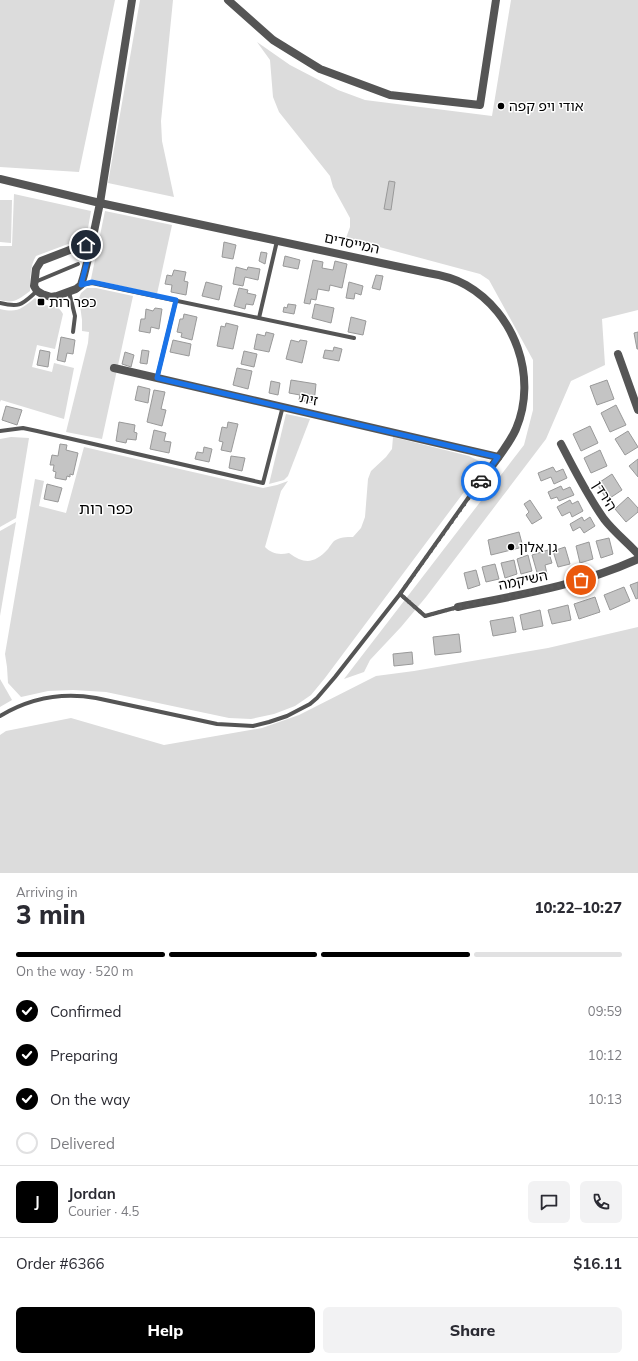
<!DOCTYPE html>
<meta charset="utf-8">
<style>
:root{--surface:#fff;--page:#f2f2f3;--text:#2b2b33;--muted:#7c7c81;--line:#e1e1e2;--accent:#000}
body{margin:0;font-family:Mulish,"Noto Sans Hebrew",sans-serif;background:var(--page);color:var(--text);height:100vh;display:flex;flex-direction:column;font-size:15px;white-space:nowrap}
*{box-sizing:border-box;margin:0}
p{font-size:13px;color:var(--muted)}
.icon{flex:none;width:22px;height:22px;fill:none;stroke:currentColor;stroke-width:2;stroke-linecap:round;stroke-linejoin:round}
.map{position:relative;height:873px;overflow:hidden}
.details{display:flex;flex-direction:column;background:var(--surface);flex:1}
.details>*{flex:none}
.pin{position:absolute;display:grid;place-items:center;width:34px;height:34px;color:#fff;margin:-17px;border:2px solid #fff;border-radius:50%;box-shadow:0 1px 4px #0007}
.courier{position:absolute;display:grid;place-items:center;width:40px;height:40px;margin:-20px;border:3px solid #1a73e8;border-radius:50%;background:#fff;color:#222;box-shadow:0 1px 5px #0007}
.overview em{font-style:normal;font-weight:800}
.overview div{display:flex;flex-direction:column-reverse}
.overview{display:flex;align-items:center;justify-content:space-between;height:68px;padding:0 16px}
h1{font-size:26px;font-weight:800;line-height:30px}
.bar{display:grid;grid-template-columns:repeat(4,1fr);gap:6px 4px;align-content:center;height:48px;padding:0 16px}
.bar i{height:5px;border-radius:3px;background:var(--line)}
.bar .selected{background:var(--accent)}
.bar p{grid-column:span 4}
.line{display:flex;align-items:center;gap:10px;padding:0 16px;border-top:1px solid var(--line)}
.line div{flex:1}
.round{display:grid;place-items:center;flex:none;width:42px;height:42px;border-radius:6px;background:var(--page)}
ol{padding:0 16px;list-style:none}
li{display:flex;align-items:center;gap:12px;height:44px}
li p{margin-inline-start:auto}
li .icon{padding:4px;border-radius:50%;background:var(--accent);color:#fff;stroke-width:4}
li:last-child{color:var(--muted)}
li i{width:22px;height:22px;border:2px solid var(--line);border-radius:50%}
.primary-button{display:flex;gap:8px;margin-top:auto;padding:8px 16px}
.primary-button a{flex:1;height:46px;border-radius:6px;background:var(--accent);color:#fff;font-size:16px;font-weight:800;line-height:46px;text-align:center}
.primary-button a+a{background:var(--page);color:var(--text)}
.map>svg:first-child{display:block}
.green{fill:#dcdcdc}
.building{fill:#c4c4c4;stroke:#999}
.lines{fill:none;stroke-linecap:round;stroke-linejoin:round}
.lane{stroke:#555;stroke-width:4}
.street{stroke:#555;stroke-width:8}
.done{stroke:#595959;stroke-width:4;stroke-dasharray:0 7.2}
.route{stroke:#1a73e8;stroke-width:5}
.poi-dot{fill:#000;stroke:#fff;stroke-width:1.5}
.labels{text-anchor:middle;stroke-width:3;stroke-linejoin:round;paint-order:stroke}
.poi-label{font-size:14px;fill:#000;stroke:#fff;text-anchor:start}
.street-label{font-size:14px;fill:#000;stroke:#fff}
.quarter-label{font-size:16px;fill:#000;stroke:#fff}
</style>
<div class="map">
<svg width="638" height="873" viewBox="0 0 638 873">
<rect width="100%" height="100%" fill="#fff"/>
<g class="green">
<polygon points="0,0 115,0 79,172 0,167"/>
<polygon points="140,0 173,0 161,121 162,141 174,197 108,183"/>
<polygon points="511,0 638,0 638,310 602,319 605,365 571,381 546,439 426,597 401,627 370,660 364,672 344,679 524,445 533,410 533,360 489,280 480,274 346,238 350,227 350,218 333,187 330,176 279,112 273,97 270,60 257,42 290,65 338,90 365,100 492,116"/>
<path d="M14,194L91,211L87,234L84,238L36,256C30,265 30,281 30,291C19,299 14,304 0,300V246H12Z"/>
<polygon points="0,200 12,200 11,243 0,242"/>
<polygon points="105,211 172,225 157,294 91,279"/>
<polygon points="87,288 96,288 133,296 102,439 66,432 88,343 89,332 82,331 82,320 79,298 81,293"/>
<path d="M35,298C37,300 40,303 43,304C52,308 57,303 63,314L55,349L37,345L32,367L52,372L54,363L74,368L64,419L1,400L0,402V309C18,313 21,309 35,298Z"/>
<polygon points="286,414 310,419 288,476 284,480 269,484"/>
<polygon points="11,437 29,438 16,518 0,527 0,439"/>
<path d="M393,437L469,456L485,464L325,678L311,695L295,706L274,714L251,719L229,718L106,692L73,690L48,691L21,697L8,683L7,667L5,654L35,479L44,481L39,506L66,513L84,447L263,488L277,485L288,481L281,491L265,547C272,554 279,555 289,553C305,565 315,563 328,549C330,546 332,543 334,541C340,537 346,537 353,537L361,528L365,517L368,479L371,471L386,457L392,449Z"/>
<polygon points="16,522 0,616 0,531"/>
<polygon points="638,627 638,873 0,873 0,735 6,731 71,718 164,745 262,728 299,715 376,676 414,671 548,648"/>
<polygon points="0,679 12,700 0,707"/>
</g>
<g class="building">
<polygon points="389,181 395,182 391,210 384,209"/>
<polygon points="224,242 236,245 233,259 222,257"/>
<polygon points="261,252 267,253 265,264 259,261"/>
<polygon points="285,256 300,260 298,269 283,266"/>
<polygon points="313,260 323,262 322,268 333,270 335,261 347,264 342,288 330,285 329,291 318,289 316,300 311,299 310,304 304,303"/>
<polygon points="236,267 247,270 248,267 260,269 258,280 245,277 243,286 233,284"/>
<polygon points="174,270 186,272 184,281 188,282 186,295 171,292 172,285 165,284 167,275 172,276"/>
<polygon points="376,275 383,276 380,290 372,288"/>
<polygon points="206,282 222,286 219,300 202,296"/>
<polygon points="349,282 363,286 361,295 355,293 354,299 346,298"/>
<polygon points="239,288 248,290 247,293 256,295 253,305 246,304 245,309 234,306"/>
<polygon points="288,304 296,305 294,314 283,312 284,307 287,308"/>
<polygon points="315,304 334,308 331,323 312,318"/>
<polygon points="155,308 162,309 159,329 151,327 150,333 139,331 141,319 145,319 146,309 153,311"/>
<polygon points="184,314 197,317 192,340 181,337 182,333 177,332 180,319 183,319"/>
<polygon points="351,317 366,321 363,335 348,332"/>
<polygon points="226,323 238,326 233,349 217,346 221,326 225,327"/>
<polygon points="266,332 274,334 269,352 254,349 257,334 265,336"/>
<polygon points="638,332 638,349 637,349 634,333"/>
<polygon points="61,337 75,340 73,354 67,353 65,362 57,360"/>
<polygon points="173,340 191,344 189,356 170,352"/>
<polygon points="291,340 299,342 300,340 307,341 302,363 286,359"/>
<polygon points="334,347 342,349 339,361 323,358 325,350 333,351"/>
<polygon points="40,350 50,352 48,367 37,365"/>
<polygon points="142,350 149,351 147,364 140,363"/>
<polygon points="244,351 257,354 254,367 241,364"/>
<polygon points="125,352 134,355 131,367 122,364"/>
<polygon points="237,368 252,371 248,389 233,385"/>
<polygon points="291,380 316,384 314,403 299,400 300,395 289,393"/>
<polygon points="607,380 614,399 597,405 590,386"/>
<polygon points="271,381 280,383 278,395 269,393"/>
<polygon points="138,386 150,389 148,403 135,400"/>
<polygon points="154,390 165,392 161,409 166,410 162,426 147,422"/>
<polygon points="616,405 626,425 610,432 601,413"/>
<polygon points="6,406 22,410 17,425 2,420"/>
<polygon points="119,422 135,425 134,432 137,433 136,440 127,439 126,443 116,441"/>
<polygon points="228,422 238,424 231,452 221,450 223,442 219,441 222,427 227,428"/>
<polygon points="590,426 598,443 581,451 573,434"/>
<polygon points="154,430 166,433 164,441 171,442 169,453 150,449"/>
<polygon points="628,431 638,447 625,455 615,439"/>
<polygon points="60,444 67,445 66,450 78,453 73,475 70,474 70,477 67,476 66,480 55,478 56,472 53,471 54,465 50,465 52,455 58,456"/>
<polygon points="204,447 212,449 209,462 195,459 197,452 203,453"/>
<polygon points="600,450 607,466 591,473 584,458"/>
<polygon points="231,456 245,458 242,471 229,468"/>
<polygon points="638,459 638,477 629,466"/>
<polygon points="553,467 556,472 563,469 567,478 554,484 551,477 541,481 538,473"/>
<polygon points="612,474 622,490 607,500 597,484"/>
<polygon points="47,484 62,488 58,502 44,499"/>
<polygon points="561,486 563,490 570,487 574,495 559,501 557,497 551,499 548,492"/>
<polygon points="628,497 638,508 638,512 626,522 615,509"/>
<polygon points="530,500 542,518 532,524 526,515 529,512 524,504"/>
<polygon points="570,500 572,504 578,501 583,511 572,517 570,512 562,516 557,507"/>
<polygon points="582,517 584,521 590,517 595,526 584,533 580,527 573,531 570,524"/>
<polygon points="519,532 523,547 491,555 488,540"/>
<polygon points="609,538 613,554 601,558 596,541"/>
<polygon points="589,542 593,559 580,563 576,546"/>
<polygon points="565,547 570,564 558,567 553,551"/>
<polygon points="548,550 552,563 545,565 547,574 538,576 532,555"/>
<polygon points="528,555 532,571 521,574 517,559"/>
<polygon points="514,560 517,574 505,578 501,563"/>
<polygon points="495,564 499,579 486,582 482,567"/>
<polygon points="476,570 480,585 468,589 464,573"/>
<polygon points="638,582 638,598 636,599 630,585"/>
<polygon points="624,587 630,601 610,610 604,595"/>
<polygon points="595,597 600,612 579,619 574,604"/>
<polygon points="568,605 571,620 552,624 548,610"/>
<polygon points="540,610 543,626 523,630 520,615"/>
<polygon points="513,617 516,632 493,636 490,621"/>
<polygon points="459,634 461,652 435,655 433,637"/>
<polygon points="412,652 413,664 394,666 393,654"/>
</g>
<g class="lines">
<g class="lane">
<polyline points="35,282 78,264"/>
<polyline points="81,285 92,283 354,338"/>
<polyline points="69,292 75,316 73,332"/>
<path d="M0,303C21,308 22,304 37,291"/>
<polyline points="259,318 277,241"/>
<polyline points="157,378 176,300"/>
<polyline points="0,431 23,428 37,431 263,483 283,406"/>
<polyline points="400,594 425,616 458,607"/>
<path d="M0,716C30,698 62,692 96,698L217,724L253,726L269,722L287,716L310,704L317,698L335,677L400,594L476,487"/>
</g>
<g class="street">
<polyline points="228,0 273,40 320,69 390,95 480,105 496,0"/>
<path d="M0,179L100,203L428,273C441,275 454,278 466,285C515,313 538,377 516,429C507,449 489,469 476,487"/>
<polyline points="91,246 80,246 41,261 36,269 34,286 37,291 42,294 51,297 57,296 76,289 81,285 84,275 91,246 100,203 132,0"/>
<polyline points="618,354 638,410"/>
<polyline points="114,368 498,457"/>
<path d="M561,444C574,469 587,495 604,519C614,532 627,542 638,554"/>
<path d="M458,607C519,595 581,585 638,559"/>
</g>
</g>
<g class="lines">
<path class="done" d="M481,481L400,594L425,616C476,601 529,594 581,580"/>
<polyline class="route" points="86,245 91,246 81,285 92,282 176,300 157,378 498,457 481,481"/>
</g>
<g class="poi-dot">
<circle cx="501" cy="106" r="4"/>
<rect x="37" y="298" width="8" height="8" rx="2"/>
<circle cx="511" cy="547" r="4"/>
</g>
<g class="labels">
<g class="poi-label">
<text x="509" y="111">אודי ויפ קפה</text>
<text x="49" y="307">כפר רות</text>
<text x="519" y="552">גן אלון</text>
</g>
<g class="street-label">
<text transform="translate(352 243) rotate(12)" y="5">המייסדים</text>
<text transform="translate(309 399) rotate(13)" y="5">זית</text>
<text transform="translate(605 496) rotate(58)" y="5">הירדן</text>
<text transform="translate(523 580) rotate(-12)" y="5">השיקמה</text>
</g>
<g class="quarter-label">
<text x="106" y="514">כפר רות</text>
</g>
</g>
</svg>
<div class="pin" style="left:581px;top:580px;background:#ea580c"><svg class="icon" aria-label="bag" viewBox="0 0 24 24"><path d="M5 8h14l-1 12H6zM9 8a3 3 0 0 1 6 0"/></svg></div>
<div class="pin" style="left:86px;top:245px;background:#1f2937"><svg class="icon" aria-label="home" viewBox="0 0 24 24"><path d="M3 11l9-7 9 7M6 9v11h12V9"/></svg></div>
<div class="courier" style="left:481px;top:481px"><svg class="icon" aria-label="car" viewBox="0 0 24 24"><path d="M5 17H2v-5l4-1 3-4h7l3 4 3 1v5h-3M9 17h6M6 11h13"/><circle cx="7" cy="17" r="2"/><circle cx="17" cy="17" r="2"/></svg></div>
</div>
<section class="details">
<div class="overview"><div><h1>3 min</h1><p>Arriving in</p></div><em>10:22–10:27</em></div>
<div class="bar"><i class="selected"></i><i class="selected"></i><i class="selected"></i><i></i><p>On the way · 520 m</p></div>
<ol>
<li><svg class="icon" aria-label="check" viewBox="0 0 24 24"><path d="M5 12l5 5 9-10"/></svg>Confirmed<p>09:59</p></li>
<li><svg class="icon" aria-label="check" viewBox="0 0 24 24"><path d="M5 12l5 5 9-10"/></svg>Preparing<p>10:12</p></li>
<li><svg class="icon" aria-label="check" viewBox="0 0 24 24"><path d="M5 12l5 5 9-10"/></svg>On the way<p>10:13</p></li>
<li><i></i>Delivered</li>
</ol>
<div class="line" style="height:72px"><b class="round" style="background:var(--accent);color:#fff">J</b><div><b>Jordan</b><p>Courier · 4.5</p></div><a class="round"><svg class="icon" aria-label="chat" viewBox="0 0 24 24"><path d="M4 5h16v11H9l-5 4z"/></svg></a><a class="round"><svg class="icon" aria-label="phone" viewBox="0 0 24 24"><path d="M5 4h4l2 5-3 2q2 4 5 5l2-3 5 2v4C11 20 4 13 5 4z"/></svg></a></div>
<div class="line" style="height:52px"><div>Order #6366</div><b>$16.11</b></div>
<div class="primary-button"><a>Help</a><a>Share</a></div>
</section>
